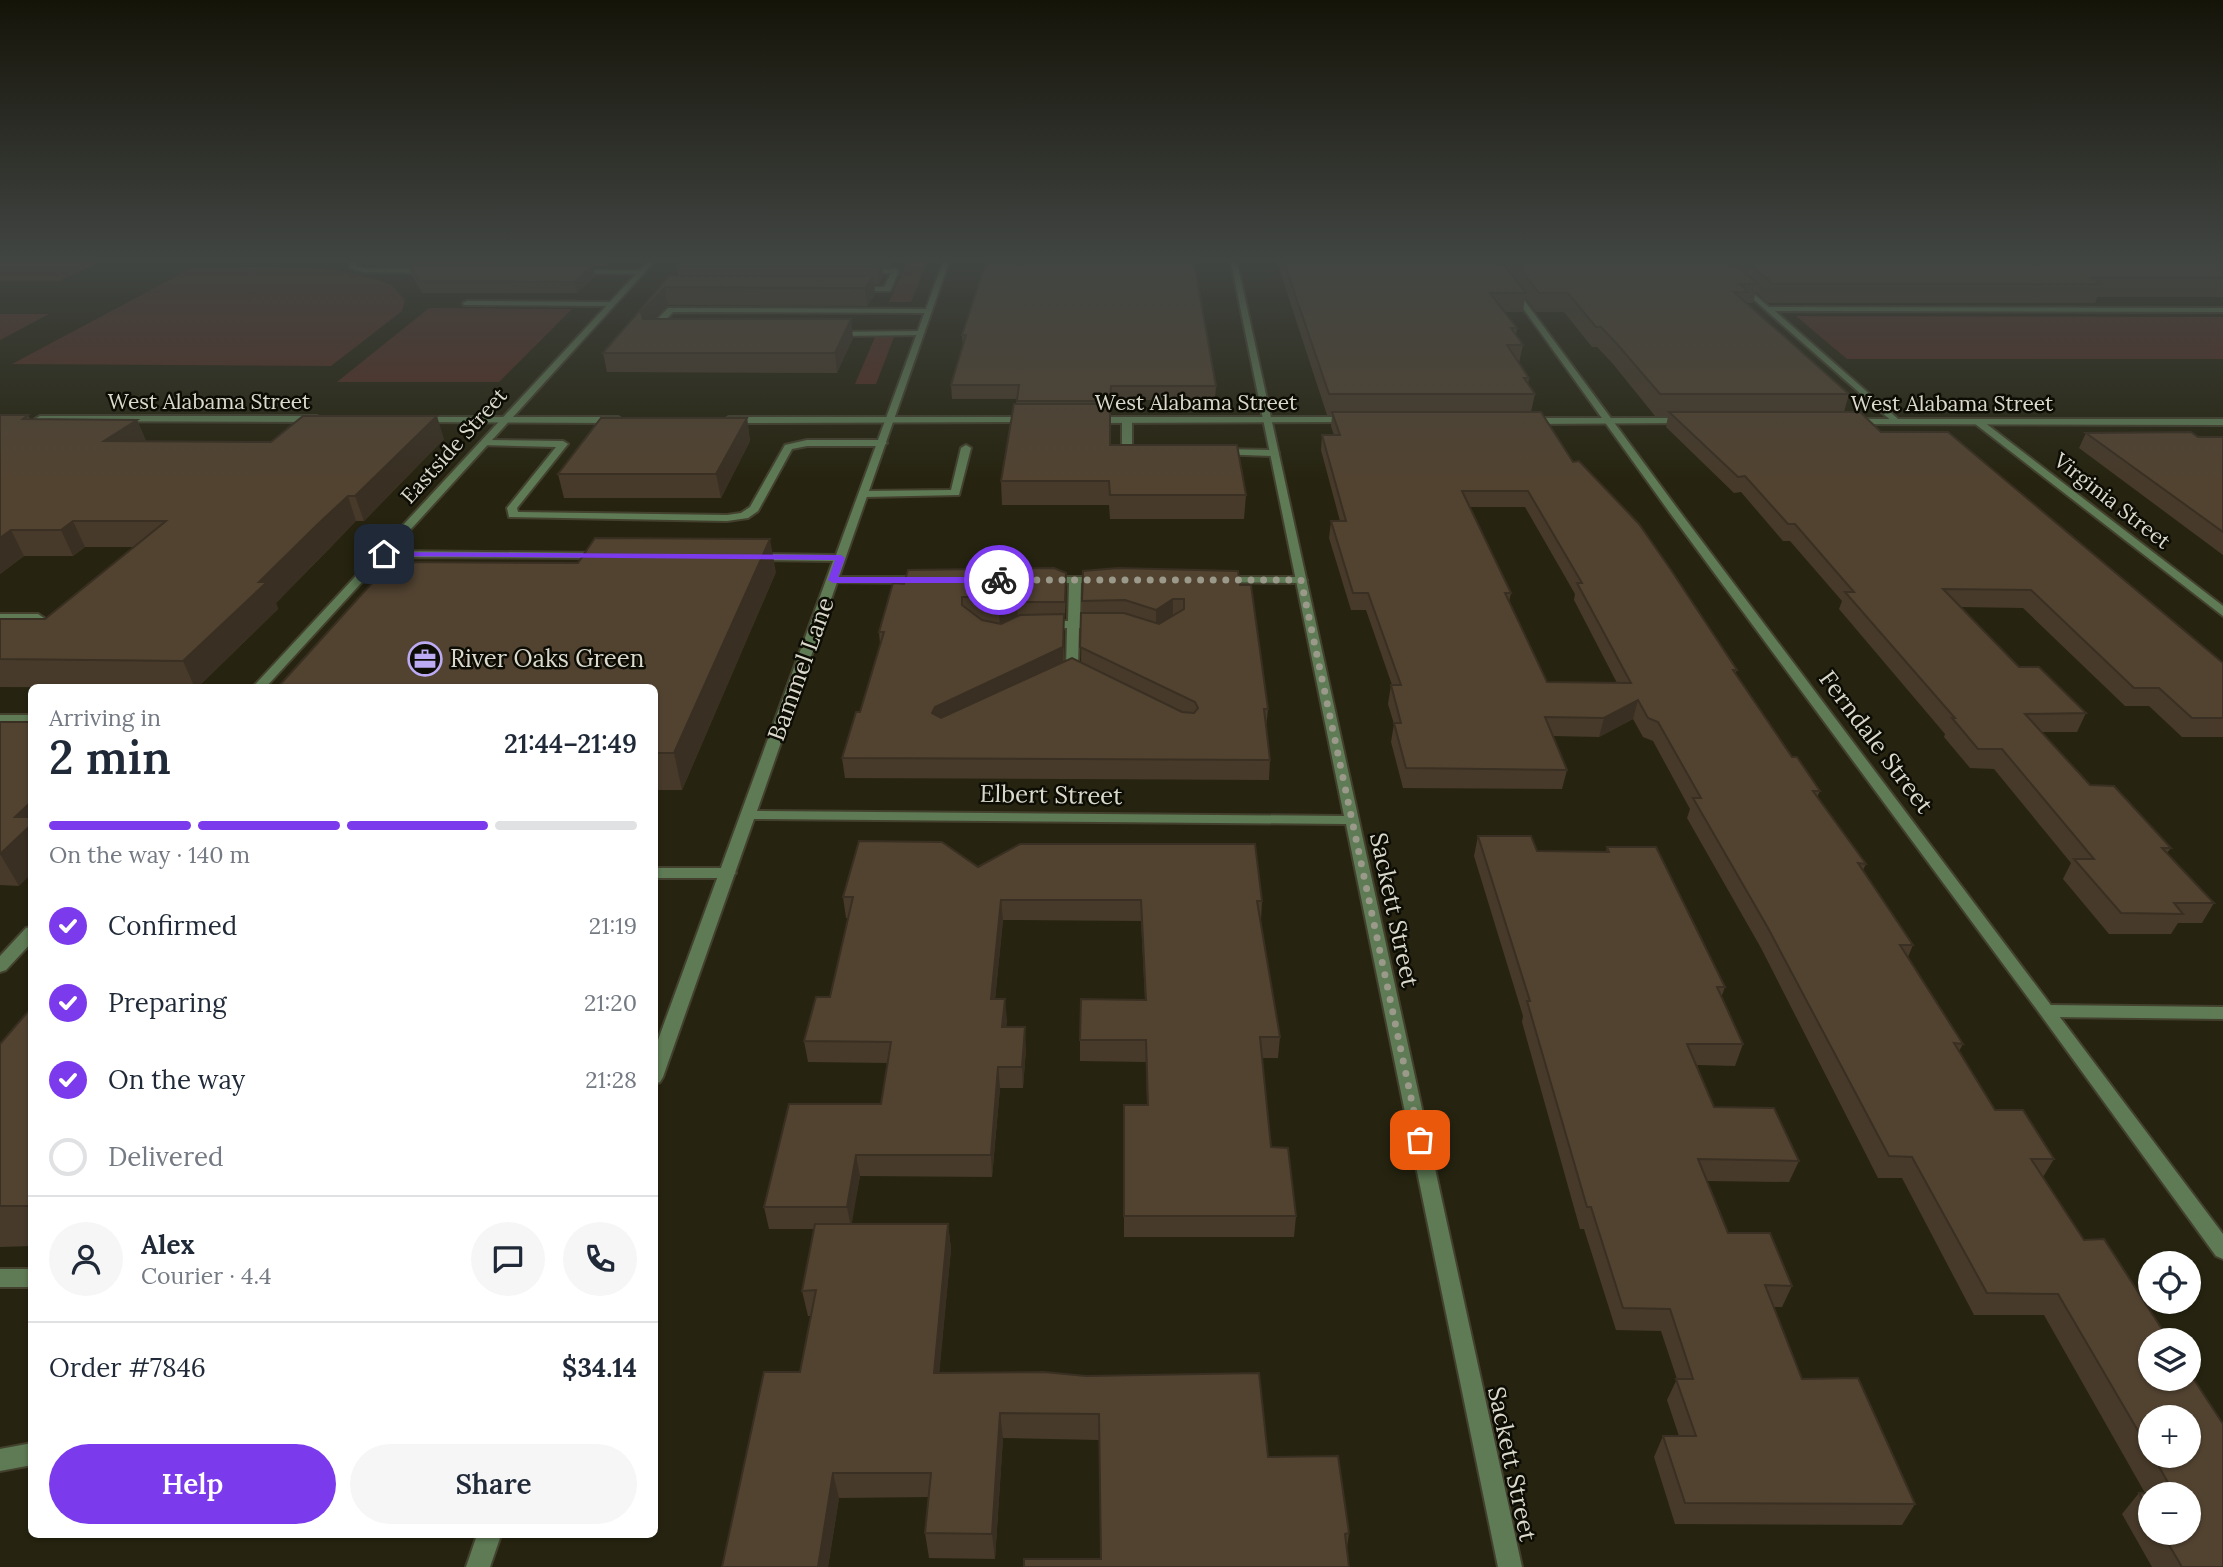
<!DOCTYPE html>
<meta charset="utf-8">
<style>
:root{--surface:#fff;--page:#f6f6f7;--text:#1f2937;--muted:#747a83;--line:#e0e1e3;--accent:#7c3aed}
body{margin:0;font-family:Lora,serif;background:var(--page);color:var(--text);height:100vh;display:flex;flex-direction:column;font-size:26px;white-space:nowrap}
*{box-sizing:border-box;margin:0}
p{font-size:23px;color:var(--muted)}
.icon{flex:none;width:38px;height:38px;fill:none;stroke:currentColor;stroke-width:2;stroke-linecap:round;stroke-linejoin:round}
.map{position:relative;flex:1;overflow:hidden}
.sheet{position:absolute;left:28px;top:684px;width:630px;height:854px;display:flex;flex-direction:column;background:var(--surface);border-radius:10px;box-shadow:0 2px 5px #0004}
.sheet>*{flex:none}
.tools{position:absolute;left:2138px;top:1251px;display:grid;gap:14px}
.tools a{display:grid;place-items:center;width:63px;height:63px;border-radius:50%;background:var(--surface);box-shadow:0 2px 5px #0004;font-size:35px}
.pin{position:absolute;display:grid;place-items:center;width:60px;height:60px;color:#fff;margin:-30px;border-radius:14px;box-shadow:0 4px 10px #0006}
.courier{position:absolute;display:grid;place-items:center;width:70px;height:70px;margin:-35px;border:5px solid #7c3aed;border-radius:50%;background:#fff;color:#222;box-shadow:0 2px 9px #0007}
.headline em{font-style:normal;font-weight:600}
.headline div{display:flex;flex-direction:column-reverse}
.headline{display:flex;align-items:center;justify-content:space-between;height:119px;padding:0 21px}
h1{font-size:46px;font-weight:600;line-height:52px}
.bar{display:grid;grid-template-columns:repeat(4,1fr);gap:10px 7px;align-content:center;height:84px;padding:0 21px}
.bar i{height:9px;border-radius:5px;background:var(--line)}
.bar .on{background:var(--accent)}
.bar p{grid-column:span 4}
.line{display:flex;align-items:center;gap:18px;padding:0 21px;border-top:2px solid var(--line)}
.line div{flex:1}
.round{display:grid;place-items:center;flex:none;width:74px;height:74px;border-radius:37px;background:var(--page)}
ol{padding:0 21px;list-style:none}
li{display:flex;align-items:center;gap:21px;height:77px}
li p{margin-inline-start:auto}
li .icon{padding:7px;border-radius:50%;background:var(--accent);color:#fff;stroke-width:4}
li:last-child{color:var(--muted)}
li i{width:38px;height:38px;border:4px solid var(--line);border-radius:50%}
.action{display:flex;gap:14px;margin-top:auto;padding:14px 21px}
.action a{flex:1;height:80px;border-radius:42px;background:var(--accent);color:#fff;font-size:28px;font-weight:600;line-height:80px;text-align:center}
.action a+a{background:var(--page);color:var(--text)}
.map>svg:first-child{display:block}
.green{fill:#542e24}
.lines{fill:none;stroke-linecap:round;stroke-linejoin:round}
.service-casing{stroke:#43412e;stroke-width:4}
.minor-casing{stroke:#43412e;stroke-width:4}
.tertiary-casing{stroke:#43412e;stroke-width:4}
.service{fill:#5e7b55;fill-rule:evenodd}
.minor{fill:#5e7b55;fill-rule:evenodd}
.tertiary{fill:#5e7b55;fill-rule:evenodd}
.wall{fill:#473a2a;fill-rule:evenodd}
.shaded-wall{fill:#392f22}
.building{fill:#524331;stroke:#392f22;stroke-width:2;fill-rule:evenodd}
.route{fill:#7c3aed}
.done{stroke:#9b9a8a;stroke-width:7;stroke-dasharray:0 12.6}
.labels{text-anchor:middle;stroke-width:5;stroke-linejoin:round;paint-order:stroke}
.far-street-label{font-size:21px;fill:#dad9cc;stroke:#0e0d05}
.poi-label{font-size:24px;fill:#dad9cc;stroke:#0e0d05;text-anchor:start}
.street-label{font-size:24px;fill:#dad9cc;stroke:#0e0d05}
</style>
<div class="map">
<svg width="2223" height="1567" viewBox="0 0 2223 1567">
<rect width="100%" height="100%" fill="#262410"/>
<g class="green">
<polygon points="0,262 98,262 59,281 0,281"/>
<polygon points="907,262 927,262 911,302 889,302"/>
<path d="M192,268C246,269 343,261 390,285C396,288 400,295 405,300L402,311L331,366L12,364Z"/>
<polygon points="429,308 572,309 499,382 337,382"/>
<polygon points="0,314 49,314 0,340"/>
<polygon points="1796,316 2223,317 2223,359 1847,359"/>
<polygon points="875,337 894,337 876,384 855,384"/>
</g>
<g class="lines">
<defs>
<g id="service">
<polygon points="351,262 357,262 356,266 363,268 429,269 433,271 429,273 363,272 350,268"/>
<polygon points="575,270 641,270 645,272 641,274 573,273"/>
<polygon points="862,270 895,269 899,271 890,291 853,291 853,287 884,287 891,273 864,273"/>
<polygon points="467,301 611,302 615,304 611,306 464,305 463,303"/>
<polygon points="668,308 928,309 932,311 928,313 673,312 653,334 647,334 647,330"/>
<polygon points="920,331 923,331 923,335 834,336 830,334 834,332"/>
<polygon points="1127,417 1132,420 1132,449 1142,450 1142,454 1127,455 1122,452 1122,420"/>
<polygon points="485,440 563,441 568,444 517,508 518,512 727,515 741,513 750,507 785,445 807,440 882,440 887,443 882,446 807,446 792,449 758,511 748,518 727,521 509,517 507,508 556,447 482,445 480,443"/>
<polygon points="966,445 971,448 959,495 865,497 860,494 865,491 951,490 961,448"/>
<polygon points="1219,449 1274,450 1279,453 1274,456 1216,454 1214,452"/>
<polygon points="833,577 922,577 928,580 922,583 829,582 829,578"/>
<polygon points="1047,577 1100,577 1106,580 1100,583 1081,583 1080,621 1097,620 1103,624 1097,628 1079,628 1078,667 1085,672 1083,675 1075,675 1066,669 1067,628 1048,629 1042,625 1048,621 1068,621 1069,583 1043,582 1041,580"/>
<polygon points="1222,577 1301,577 1307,580 1301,583 1218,582 1216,580"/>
<rect x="0" y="715" width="32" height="8"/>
<polygon points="654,868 728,868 736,873 728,878 654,878"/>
<rect x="0" y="1269" width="32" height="18"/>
<polygon points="32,1443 32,1465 0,1471 0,1449"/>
</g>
<g id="minor">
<polygon points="647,262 654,262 391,551 601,553 606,556 605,558 385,557 265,688 252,688"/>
<polygon points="943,262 949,262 757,811 1344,816 1231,262 1237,262 1522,1567 1498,1567 1346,824 754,819 663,1077 660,1082 654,1084 654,1051 833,561 755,560 750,557 755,554 836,555"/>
<polygon points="1490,262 1496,262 1677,508 2223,1234 2223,1259 2216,1256 2035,1007 1670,513"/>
<polygon points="1711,262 1718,262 1769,307 2223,308 2223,312 1775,311 1898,419 1898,423 1895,424"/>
<polygon points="1974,419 1980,419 2223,606 2223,616 1974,423"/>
<polygon points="0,614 38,614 44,618 38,622 0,622"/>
<polygon points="32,927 32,942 6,970 0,972 0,956 26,928"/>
<polygon points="477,1535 501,1535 490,1567 466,1567"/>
</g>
<g id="tertiary">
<polygon points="40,416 317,416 322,419 317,422 37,421 35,419"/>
<polygon points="418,417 618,417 623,420 618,423 421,422 418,421"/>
<polygon points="1028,417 1031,418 1031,422 729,423 724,420 729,417"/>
<polygon points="1350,417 1353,418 1353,422 1093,423 1088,420 1093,417"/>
<polygon points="1686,418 1689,419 1689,423 1527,424 1522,421 1527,418"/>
<polygon points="1850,419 2223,419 2223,425 1853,424 1850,423"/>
<polygon points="2050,1005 2223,1007 2223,1019 2050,1017 2044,1015 2041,1011 2044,1007"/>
</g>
</defs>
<use href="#service" class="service-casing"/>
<use href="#minor" class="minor-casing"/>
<use href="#tertiary" class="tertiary-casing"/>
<use href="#service" class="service"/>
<use href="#minor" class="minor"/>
<use href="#tertiary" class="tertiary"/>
</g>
<g class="wall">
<polygon points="364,262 610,262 605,266 593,266 595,276 577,293 422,293 412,275 409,266 365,265"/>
<polygon points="680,262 890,262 888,266 882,266 883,276 879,284 874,284 875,294 867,306 668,305 656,319 853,338 837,373 607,372 603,353 669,276 678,276 677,266"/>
<polygon points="986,262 1216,386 1215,400 1111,400 1110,445 1246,495 1244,519 1110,519 1109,505 1002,505 1001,481 1017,399 952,399 951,385 963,348 962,335"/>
<path d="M1277,262H2223V297H2097L2095,303H1768L1756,292L1753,303H1746L1849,394L1844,412H1860L1881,432H1948L2223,663V737H2182L2149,706H2125L2023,608L1960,607L2019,667H2039L2086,713L2077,732H2042L2090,785L2114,786L2171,848L2167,853L2214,903L2202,923H2178L2171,934H2109L2063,879L2071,863L1994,769L1970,768L1944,737L1945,734L1839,609L1842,601L1790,541H1783L1741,492L1734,493L1666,427L1668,416H1655L1613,364L1597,347H1592L1564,312H1536L1525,297L1523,312H1505L1517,328L1516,335L1523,345L1519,363L1529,378L1528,384L1535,394L1531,412H1541L1573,462L1579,461L1639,524L1671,570L1737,670L1735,674L1792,757H1797L1820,791L1817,797L1866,864L1863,870L1913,945L1908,957L1963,1044L1959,1051L1995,1110H2023L2054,1159L2043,1177L2084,1240L2104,1239L2169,1340H2151V1379H2189V1372L2223,1424V1567H2152L2122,1514L2139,1493H2145L2044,1315H1974L1902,1178H1878L1761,948L1687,818L1690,809L1653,741L1643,737L1633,719L1599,737L1553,736L1567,770L1562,789L1403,788L1391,742L1394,724L1388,704L1391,685H1392L1366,610H1351L1329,538L1331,521H1340L1321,450L1322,435H1334L1331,426L1332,415H1327ZM1469,507H1525L1575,594L1574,600L1617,683L1547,682L1509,602L1511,593ZM2151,1418H2189V1456H2151ZM2151,1494H2189V1533H2151Z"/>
<polygon points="0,415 28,415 30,419 137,420 146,441 271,442 444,439 364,521 356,521 330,548 276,603 278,609 197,688 0,687 0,619 45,619 134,547 85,547 73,556 24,556 0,574"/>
<polygon points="747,418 750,441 721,498 564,498 558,474"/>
<polygon points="2086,433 2223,437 2223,555 2079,448"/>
<polygon points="776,572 682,790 654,790 654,688"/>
<polygon points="893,583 1066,590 1065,619 1064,619 1064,662 1081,663 1082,601 1240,585 1268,709 1266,728 1270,760 1269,780 845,778 842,758 860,712 880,644 879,632"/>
<polygon points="0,722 19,886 0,885"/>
<polygon points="1478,836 1537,851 1606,852 1607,847 1725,987 1721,998 1743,1044 1735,1066 1697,1065 1714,1107 1799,1161 1789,1182 1707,1181 1728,1233 1792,1286 1782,1307 1774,1307 1802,1379 1915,1504 1902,1525 1675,1524 1654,1457 1663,1436 1679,1436 1667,1400 1677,1379 1661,1331 1616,1330 1584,1229 1580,1229 1522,1022 1523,1016 1474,856"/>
<polygon points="978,867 1262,901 1261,921 1280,1037 1278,1058 1262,1058 1271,1147 1296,1216 1294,1237 1124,1237 1124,1105 1147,1105 1146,1062 1080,1061 1080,1040 1145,1000 1141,921 1003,920 995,999 1007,1020 1006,1027 1026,1048 1023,1088 1000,1088 992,1177 860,1176 851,1224 948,1224 951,1249 939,1373 1268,1457 1349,1533 1347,1548 1101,1559 1099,1440 1003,1438 995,1559 929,1558 925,1533 929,1497 839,1498 828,1567 722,1567 800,1372 811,1316 808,1316 802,1291 814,1229 769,1229 764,1207 881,1104 888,1063 808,1062 804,1041 830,997 848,918 846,918 843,897"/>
<polygon points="32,1007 32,1246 0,1247 0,1044"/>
</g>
<g class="shaded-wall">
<polygon points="880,262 882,262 883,276 879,284 877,266"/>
<polygon points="593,265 595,276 577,293 575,282"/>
<polygon points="873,276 875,294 867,306 865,288"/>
<polygon points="665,287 668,305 644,331 641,312"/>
<polygon points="851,319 853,338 837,373 835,353"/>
<polygon points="437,416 444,439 364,521 355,496"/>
<polygon points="747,418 750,441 721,498 716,474"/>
<polygon points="137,420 147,443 104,441"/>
<polygon points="348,496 356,521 276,603 278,609 197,688 195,688 183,661 259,582"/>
<polygon points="73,521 85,547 73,556 61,530"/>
<polygon points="11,530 24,556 0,574 0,538"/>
<polygon points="770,539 776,572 682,790 674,753"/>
<polygon points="1173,599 1173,617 1156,628 1156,610"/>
<polygon points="1017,602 1018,619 1000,628 999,610"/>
<polygon points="1064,614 1063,665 934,732 932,713 935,707"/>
<polygon points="1638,700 1633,719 1599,737 1604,718"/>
<polygon points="32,801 32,873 19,886 0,854 15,817"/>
<polygon points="1001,900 1003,920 993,1020 991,999"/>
<polygon points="1005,999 1007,1020 1004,1049 1002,1027"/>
<polygon points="1025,1027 1026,1048 1023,1088 1022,1067"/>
<polygon points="998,1067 1000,1088 992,1177 991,1155"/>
<polygon points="856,1155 860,1176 851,1228 847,1207"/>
<polygon points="948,1224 951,1249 937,1398 934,1373"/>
<polygon points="1000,1413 1003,1438 995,1559 992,1534"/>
<polygon points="833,1473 839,1498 828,1567 818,1567"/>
</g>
<g class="building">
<polygon points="680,262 880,262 877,266 677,266"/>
<polygon points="986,262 1194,262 1216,386 1111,386 1110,401 1017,401 1019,385 951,385 966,335 962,335"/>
<polygon points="1284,262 1502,262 1526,293 1490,293 1517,328 1511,328 1523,345 1507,345 1529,378 1524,378 1535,394 1329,394"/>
<polygon points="1515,262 1732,262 1758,284 1740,284 1748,292 1734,292 1849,394 1660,394 1617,344 1601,327 1596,327 1568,293 1539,293"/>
<polygon points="1747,262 2223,262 2223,278 2092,278 2102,284 1773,284"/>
<polygon points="409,264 593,265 575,282 419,281"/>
<polygon points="669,276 873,276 865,288 665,287 641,312 643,319 851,319 835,353 603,353"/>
<polygon points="1014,404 1110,404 1110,445 1237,445 1246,495 1110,495 1109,481 1001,481"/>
<path d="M1332,412H1541L1573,462L1579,461L1639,524L1671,570L1737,670H1733L1792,757H1797L1820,791H1813L1866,864L1858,863L1913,945H1900L1963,1044L1954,1043L1995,1110H2023L2054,1159H2031L2084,1240L2104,1239L2169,1340H2151V1379H2189V1372L2223,1424V1567H2182L2162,1533H2189V1494H2151V1513L2139,1493H2174L2153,1456H2189V1418H2151V1453L2058,1294L1987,1293L1912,1157L1889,1156L1768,928L1693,798H1701L1658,722L1648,718L1638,700L1604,718L1545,717L1567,770L1406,768L1394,723H1401L1391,685H1401L1368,593H1353L1331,521H1346L1322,435H1340ZM1462,491H1528L1582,583H1577L1631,683L1547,682L1505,593H1511Z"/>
<polygon points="1669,412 1860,412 1881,432 1948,432 2223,663 2223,718 2192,718 2159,688 2134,688 2031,590 1943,589 2019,667 2039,667 2086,713 2025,714 2090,785 2114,786 2171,848 2162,848 2214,903 2174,903 2183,914 2121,913 2074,859 2094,859 2002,749 1978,749 1952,718 1955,718 1845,592 1854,592 1795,524 1788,524 1745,476 1738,477"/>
<polygon points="0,415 28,415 23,419 137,420 104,441 271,442 303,416 437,416 355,496 348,496 320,522 259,582 267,582 183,661 0,659 0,619 45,619 166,521 73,521 61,530 11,530 0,538"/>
<polygon points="601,418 747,418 716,474 558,474"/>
<polygon points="2191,432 2198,437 2223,437 2223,532 2086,433"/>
<polygon points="595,538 770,539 674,753 654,753 654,688 277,688 391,562 578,563"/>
<polygon points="1054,568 1066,573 1065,602 1017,602 999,610 973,597 962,597 962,605 982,620 1001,624 1020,615 1064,614 1063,647 935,707 932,713 941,718 1072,658 1182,712 1194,713 1198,708 1195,702 1080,647 1081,613 1124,613 1159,624 1184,609 1184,599 1173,599 1156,610 1125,600 1082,601 1083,571 1118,568 1238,571 1240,585 1251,585 1268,709 1264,709 1270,760 842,758 856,712 860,712 884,632 879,632 893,583 904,584 908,570"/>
<polygon points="0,722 32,722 32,801 15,817 32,817 32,824 0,854"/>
<polygon points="1478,836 1531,836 1537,851 1609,852 1607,847 1656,847 1725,987 1717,987 1743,1044 1687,1044 1714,1107 1774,1108 1799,1161 1698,1159 1728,1233 1770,1233 1792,1286 1765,1285 1802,1379 1858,1378 1915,1504 1685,1503 1663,1436 1696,1436 1676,1379 1693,1379 1670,1309 1623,1308 1591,1207 1587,1207 1527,1001 1530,1001"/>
<polygon points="859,841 942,842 978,867 1020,844 1255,844 1262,901 1257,901 1280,1037 1260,1037 1271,1147 1288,1148 1296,1216 1124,1216 1124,1105 1148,1105 1146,1040 1080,1040 1081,999 1146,1000 1141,900 1001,900 991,999 1005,999 1002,1027 1025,1027 1022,1067 998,1067 991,1155 856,1155 847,1207 764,1207 789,1104 881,1104 891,1042 804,1041 816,997 830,997 853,897 843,897"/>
<polygon points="32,1007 32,1206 0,1206 0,1044"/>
<polygon points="815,1224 948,1224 934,1373 1044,1372 1086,1376 1259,1373 1268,1457 1338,1456 1349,1533 1345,1534 1349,1567 1024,1567 1024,1559 1101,1559 1099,1414 1000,1413 992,1534 925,1533 931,1473 833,1473 818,1567 722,1567 764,1372 800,1372 816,1290 802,1291"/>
</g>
<linearGradient id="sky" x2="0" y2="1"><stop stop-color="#151409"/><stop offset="0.54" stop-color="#414542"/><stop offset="1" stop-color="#414542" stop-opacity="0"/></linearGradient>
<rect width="2223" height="481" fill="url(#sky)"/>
<polygon class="route" points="380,552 841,555 845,558 838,577 999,577 1004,580 999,583 833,583 828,580 835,560 384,556"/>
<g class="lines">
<polyline class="done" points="999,580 1301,580 1420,1140"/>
</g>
<defs>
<symbol id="office-ring" viewBox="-11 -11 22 22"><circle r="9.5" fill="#0e0d05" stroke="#bcaaf5" stroke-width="1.5"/><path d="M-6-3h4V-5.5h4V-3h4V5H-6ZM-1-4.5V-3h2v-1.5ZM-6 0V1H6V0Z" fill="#bcaaf5"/></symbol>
</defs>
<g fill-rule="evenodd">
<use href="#office-ring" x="406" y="640" width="38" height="38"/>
</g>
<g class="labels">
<g class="far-street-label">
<text x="209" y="409">West Alabama Street</text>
<text x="1196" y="410">West Alabama Street</text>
<text x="1952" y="411">West Alabama Street</text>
<text transform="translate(454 446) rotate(-48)" y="7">Eastside Street</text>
<text transform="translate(2112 501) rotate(38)" y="7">Virginia Street</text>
</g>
<g class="poi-label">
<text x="450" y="667">River Oaks Green</text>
</g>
<g class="street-label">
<text transform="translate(801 669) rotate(-70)" y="8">Bammel Lane</text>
<text transform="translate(1876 742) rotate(53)" y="8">Ferndale Street</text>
<text transform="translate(1051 795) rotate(1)" y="8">Elbert Street</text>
<text transform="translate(1394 910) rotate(78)" y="8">Sackett Street</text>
<text transform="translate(1512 1464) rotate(78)" y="8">Sackett Street</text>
</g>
</g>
</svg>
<div class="tools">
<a><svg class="icon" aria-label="locate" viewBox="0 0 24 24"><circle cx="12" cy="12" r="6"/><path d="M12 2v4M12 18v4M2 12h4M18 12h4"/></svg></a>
<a><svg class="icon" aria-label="layers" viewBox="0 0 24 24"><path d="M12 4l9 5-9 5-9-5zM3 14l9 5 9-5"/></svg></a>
<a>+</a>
<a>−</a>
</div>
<div class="pin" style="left:1420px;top:1140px;background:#ea580c"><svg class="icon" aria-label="bag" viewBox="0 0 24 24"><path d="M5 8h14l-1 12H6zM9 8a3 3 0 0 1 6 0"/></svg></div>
<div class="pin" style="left:384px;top:554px;background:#1f2937"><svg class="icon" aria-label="home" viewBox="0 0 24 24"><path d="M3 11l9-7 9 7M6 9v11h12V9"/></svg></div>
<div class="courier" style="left:999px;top:580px"><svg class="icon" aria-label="bike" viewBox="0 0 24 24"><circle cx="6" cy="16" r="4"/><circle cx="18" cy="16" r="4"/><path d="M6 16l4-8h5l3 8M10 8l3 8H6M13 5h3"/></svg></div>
<section class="sheet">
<div class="headline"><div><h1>2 min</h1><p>Arriving in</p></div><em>21:44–21:49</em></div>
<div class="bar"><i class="on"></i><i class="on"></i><i class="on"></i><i></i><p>On the way · 140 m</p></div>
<ol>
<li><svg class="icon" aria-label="check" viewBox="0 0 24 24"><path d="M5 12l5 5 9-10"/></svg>Confirmed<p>21:19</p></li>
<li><svg class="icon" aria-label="check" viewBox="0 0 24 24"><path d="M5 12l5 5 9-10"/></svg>Preparing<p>21:20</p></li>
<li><svg class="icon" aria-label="check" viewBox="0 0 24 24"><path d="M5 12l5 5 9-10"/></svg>On the way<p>21:28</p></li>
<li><i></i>Delivered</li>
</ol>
<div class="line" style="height:126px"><a class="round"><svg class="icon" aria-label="person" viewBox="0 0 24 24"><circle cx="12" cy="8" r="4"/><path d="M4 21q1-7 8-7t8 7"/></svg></a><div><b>Alex</b><p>Courier · 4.4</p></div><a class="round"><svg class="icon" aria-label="chat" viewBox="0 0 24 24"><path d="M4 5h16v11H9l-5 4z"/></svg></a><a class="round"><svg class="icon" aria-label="phone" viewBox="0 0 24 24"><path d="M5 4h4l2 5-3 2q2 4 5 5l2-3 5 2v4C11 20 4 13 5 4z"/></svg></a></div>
<div class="line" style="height:91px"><div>Order #7846</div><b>$34.14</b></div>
<div class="action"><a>Help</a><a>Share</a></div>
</section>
</div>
